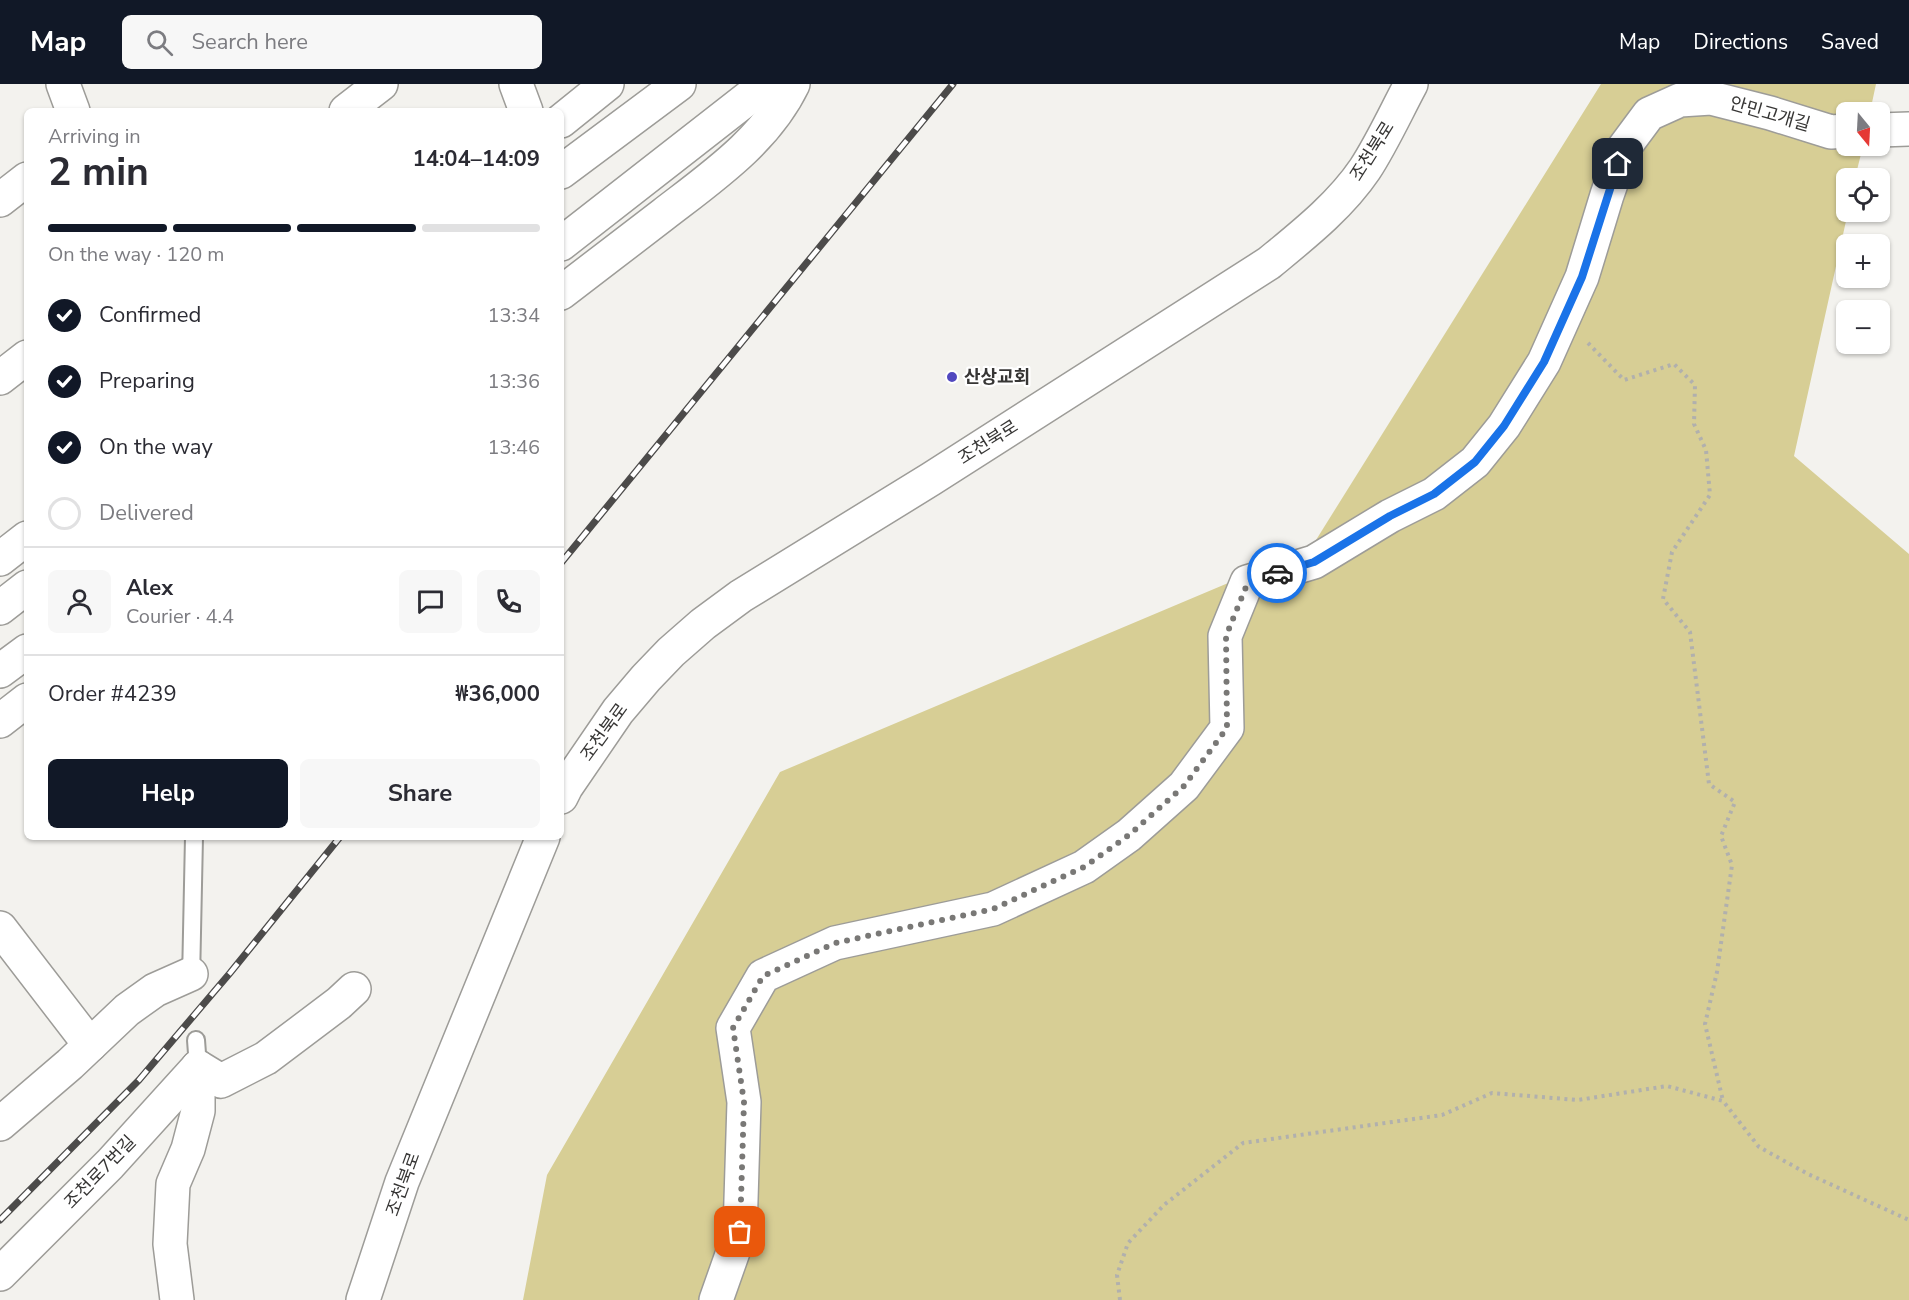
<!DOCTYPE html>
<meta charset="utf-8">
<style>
:root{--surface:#fff;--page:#f7f7f7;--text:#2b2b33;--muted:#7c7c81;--line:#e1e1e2;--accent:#111827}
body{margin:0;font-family:"Nunito Sans","Noto Sans KR",sans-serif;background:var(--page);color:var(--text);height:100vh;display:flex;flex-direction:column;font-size:22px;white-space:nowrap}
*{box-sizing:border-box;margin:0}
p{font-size:20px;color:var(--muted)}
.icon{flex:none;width:33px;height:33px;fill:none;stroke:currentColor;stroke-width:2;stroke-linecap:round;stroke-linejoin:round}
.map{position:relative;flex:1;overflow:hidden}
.details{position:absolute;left:24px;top:24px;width:540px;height:732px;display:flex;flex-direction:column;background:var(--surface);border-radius:9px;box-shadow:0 2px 4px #0004}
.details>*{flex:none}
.needle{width:39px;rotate:162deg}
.fabs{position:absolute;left:1836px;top:18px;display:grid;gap:12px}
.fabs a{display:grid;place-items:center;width:54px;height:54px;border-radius:9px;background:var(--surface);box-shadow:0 2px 4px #0004;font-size:30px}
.pin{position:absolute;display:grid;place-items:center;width:51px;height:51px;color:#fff;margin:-26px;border-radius:12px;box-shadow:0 3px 9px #0006}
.courier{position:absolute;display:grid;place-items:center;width:60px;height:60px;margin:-30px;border:4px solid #1a73e8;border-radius:50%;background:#fff;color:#222;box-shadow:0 2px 8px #0007}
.head em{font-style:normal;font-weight:700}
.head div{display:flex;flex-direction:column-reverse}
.head{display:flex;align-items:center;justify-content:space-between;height:102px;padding:0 24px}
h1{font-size:39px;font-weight:700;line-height:45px}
.bar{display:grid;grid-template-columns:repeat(4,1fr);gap:9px 6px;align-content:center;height:72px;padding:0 24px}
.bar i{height:8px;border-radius:4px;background:var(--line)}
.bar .on{background:var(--accent)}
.bar p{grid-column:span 4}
.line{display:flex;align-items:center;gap:15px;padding:0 24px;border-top:2px solid var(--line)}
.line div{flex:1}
.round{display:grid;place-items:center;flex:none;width:63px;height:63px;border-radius:9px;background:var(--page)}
ol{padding:0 24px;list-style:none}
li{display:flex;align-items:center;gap:18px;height:66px}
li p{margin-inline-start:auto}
li .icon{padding:6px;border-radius:50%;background:var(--accent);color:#fff;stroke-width:4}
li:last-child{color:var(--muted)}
li i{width:33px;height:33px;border:3px solid var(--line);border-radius:50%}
.cta{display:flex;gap:12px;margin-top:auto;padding:12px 24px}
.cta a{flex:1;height:69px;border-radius:9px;background:var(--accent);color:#fff;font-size:24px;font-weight:700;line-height:69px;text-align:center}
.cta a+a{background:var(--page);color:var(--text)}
header{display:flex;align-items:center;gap:36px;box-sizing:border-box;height:84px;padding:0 30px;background:var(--accent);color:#fff}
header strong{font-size:28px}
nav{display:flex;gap:33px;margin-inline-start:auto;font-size:21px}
.search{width:420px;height:54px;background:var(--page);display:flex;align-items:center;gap:15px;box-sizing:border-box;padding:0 21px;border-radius:9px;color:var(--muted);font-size:22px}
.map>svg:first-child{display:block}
.green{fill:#d7ce95}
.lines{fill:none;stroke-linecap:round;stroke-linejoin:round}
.service-casing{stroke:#9d9c98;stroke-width:20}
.minor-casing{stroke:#9d9c98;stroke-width:36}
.tertiary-casing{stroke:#9d9c98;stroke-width:36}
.primary-casing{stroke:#9d9c98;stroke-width:36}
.path{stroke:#b1b0ad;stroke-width:4;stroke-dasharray:3 4.5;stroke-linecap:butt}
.service{stroke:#fff;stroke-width:16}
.minor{stroke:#fff;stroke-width:33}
.tertiary{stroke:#fff;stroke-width:33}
.primary{stroke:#fff;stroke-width:33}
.rail-casing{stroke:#4c4b4a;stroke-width:7}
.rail{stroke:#fff;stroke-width:4.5;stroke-dasharray:14;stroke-linecap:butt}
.done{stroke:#797876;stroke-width:6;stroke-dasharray:0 10.8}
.route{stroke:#1a73e8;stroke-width:8}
.poi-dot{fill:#5148bf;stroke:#fff;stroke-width:2}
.labels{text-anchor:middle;stroke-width:4.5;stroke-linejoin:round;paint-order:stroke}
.street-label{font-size:18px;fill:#373635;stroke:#fff}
.poi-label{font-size:18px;font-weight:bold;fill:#373635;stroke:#fff;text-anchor:start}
</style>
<header>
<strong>Map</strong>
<div class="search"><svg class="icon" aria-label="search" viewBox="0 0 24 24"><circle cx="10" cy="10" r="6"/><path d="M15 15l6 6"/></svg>Search here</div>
<nav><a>Map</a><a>Directions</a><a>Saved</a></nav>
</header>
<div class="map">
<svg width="1909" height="1216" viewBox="0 0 1909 1216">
<rect width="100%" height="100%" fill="#f3f2ee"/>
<polygon class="green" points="1601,0 1876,0 1870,28 1846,28 1846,62 1863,62 1855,94 1846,94 1846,128 1848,128 1794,372 1909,470 1909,1216 523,1216 547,1091 780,688 1311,464"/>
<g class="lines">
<defs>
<g id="service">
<polyline points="191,896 194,753"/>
<polyline points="196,956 198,983"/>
</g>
<g id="minor">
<polyline points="63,0 73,27"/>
<polyline points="516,0 526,27"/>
<polyline points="346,27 381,0"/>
<polyline points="1880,46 1909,45"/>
<polyline points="0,116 27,95"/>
<polyline points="0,294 27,273"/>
<polyline points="0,844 90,961"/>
<polyline points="0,1040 70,980 127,926 155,906 191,890"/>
<polyline points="0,1190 110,1080 198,983"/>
<polyline points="177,1216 170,1160 173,1100 188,1065 198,1027 198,983 221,997 266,974 339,919 354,905"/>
<polyline points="716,1216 740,1148 744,1018 733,944 763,892 835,859 993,825 1084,783 1129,751 1184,702 1227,644 1225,552 1247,498 1314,478 1390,432 1434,410 1475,378 1504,342 1544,278 1582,193 1607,111 1623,65 1649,30 1680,16 1711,14 1770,29 1831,48 1846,47"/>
</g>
<g id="tertiary">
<path d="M561,713L566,703L618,627L646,594L671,568L703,540L741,512L931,395L1269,179C1303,151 1340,122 1365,85C1382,59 1396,28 1411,0"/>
<polyline points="363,1216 402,1098 543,753"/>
</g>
<g id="primary">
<polyline points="561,37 607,0"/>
<polyline points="561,88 679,0"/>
<polyline points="561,160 766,0"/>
<path d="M561,209C595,183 630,156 664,130C712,93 766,56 793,0"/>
<polyline points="0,475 27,454"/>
<polyline points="0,524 27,503"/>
<polyline points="0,587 27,567"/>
<polyline points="0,637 27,616"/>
</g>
</defs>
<use href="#service" class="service-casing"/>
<use href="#minor" class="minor-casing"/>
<use href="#tertiary" class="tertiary-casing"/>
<use href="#primary" class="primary-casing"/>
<g class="path">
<polyline points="1588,259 1624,296 1674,280 1695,301 1694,340 1706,366 1710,411 1672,468 1663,515 1690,548 1709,700 1735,718 1721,752 1732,781 1717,888 1705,940 1723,1017"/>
<polyline points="1120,1216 1117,1191 1128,1159 1164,1121 1243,1059 1442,1031 1492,1009 1578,1016 1667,1002 1723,1017 1759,1063 1808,1090 1909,1136"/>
</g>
<use href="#service" class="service"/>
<use href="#minor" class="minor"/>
<use href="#tertiary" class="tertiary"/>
<use href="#primary" class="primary"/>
<defs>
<g id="rail">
<polyline points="561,479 953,0"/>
<polyline points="0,1136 139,996 230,889 340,753"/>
</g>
</defs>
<use href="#rail" class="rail-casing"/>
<use href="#rail" class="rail"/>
</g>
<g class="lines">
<polyline class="done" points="740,1148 744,1018 733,944 763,892 835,859 993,825 1084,783 1129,751 1184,702 1227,644 1226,552 1248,498 1277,489"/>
<polyline class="route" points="1277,489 1314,478 1390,432 1434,410 1475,378 1504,342 1544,278 1582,193 1618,80"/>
</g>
<circle class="poi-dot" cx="952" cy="293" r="6"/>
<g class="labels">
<g class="street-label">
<text transform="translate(1770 30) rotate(16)" y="6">안민고개길</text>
<text transform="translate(1372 67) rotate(-58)" y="6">조천북로</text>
<text transform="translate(988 358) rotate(-32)" y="6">조천북로</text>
<text transform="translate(604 648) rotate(-54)" y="6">조천북로</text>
<text transform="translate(100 1088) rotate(-46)" y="6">조천로7번길</text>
<text transform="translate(403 1100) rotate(-70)" y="6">조천북로</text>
</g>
<g class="poi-label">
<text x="964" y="299">산상교회</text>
</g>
</g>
</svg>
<div class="fabs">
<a><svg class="needle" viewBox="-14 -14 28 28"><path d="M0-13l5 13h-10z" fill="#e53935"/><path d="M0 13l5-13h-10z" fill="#7c7c81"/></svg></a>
<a><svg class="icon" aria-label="locate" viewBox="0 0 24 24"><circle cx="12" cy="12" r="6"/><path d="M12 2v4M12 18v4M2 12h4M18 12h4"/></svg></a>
<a>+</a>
<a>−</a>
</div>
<div class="pin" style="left:740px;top:1148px;background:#ea580c"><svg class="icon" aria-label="bag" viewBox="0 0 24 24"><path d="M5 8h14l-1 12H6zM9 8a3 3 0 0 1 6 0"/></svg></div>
<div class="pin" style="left:1618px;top:80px;background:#1f2937"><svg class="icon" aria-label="home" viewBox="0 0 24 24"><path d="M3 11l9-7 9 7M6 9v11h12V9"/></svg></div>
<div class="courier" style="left:1277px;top:489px"><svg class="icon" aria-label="car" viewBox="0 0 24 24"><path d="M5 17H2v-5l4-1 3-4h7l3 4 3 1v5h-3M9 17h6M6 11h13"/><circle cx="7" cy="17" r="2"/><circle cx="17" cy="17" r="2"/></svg></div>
<section class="details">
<div class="head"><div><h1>2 min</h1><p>Arriving in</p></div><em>14:04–14:09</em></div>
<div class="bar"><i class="on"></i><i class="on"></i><i class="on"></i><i></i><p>On the way · 120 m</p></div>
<ol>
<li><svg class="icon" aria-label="check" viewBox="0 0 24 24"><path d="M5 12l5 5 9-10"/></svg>Confirmed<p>13:34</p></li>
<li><svg class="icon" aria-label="check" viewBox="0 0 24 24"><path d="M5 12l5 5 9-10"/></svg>Preparing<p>13:36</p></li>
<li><svg class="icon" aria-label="check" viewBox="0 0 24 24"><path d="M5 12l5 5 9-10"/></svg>On the way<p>13:46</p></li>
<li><i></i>Delivered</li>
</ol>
<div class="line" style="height:108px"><a class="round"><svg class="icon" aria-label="person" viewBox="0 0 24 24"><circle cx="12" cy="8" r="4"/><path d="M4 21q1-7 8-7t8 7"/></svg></a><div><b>Alex</b><p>Courier · 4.4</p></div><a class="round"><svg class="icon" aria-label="chat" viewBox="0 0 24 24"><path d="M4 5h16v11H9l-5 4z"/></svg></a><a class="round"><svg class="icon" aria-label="phone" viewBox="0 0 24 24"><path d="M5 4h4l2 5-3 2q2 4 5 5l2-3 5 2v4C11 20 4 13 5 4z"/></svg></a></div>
<div class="line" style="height:78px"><div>Order #4239</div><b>₩36,000</b></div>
<div class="cta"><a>Help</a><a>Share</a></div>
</section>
</div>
